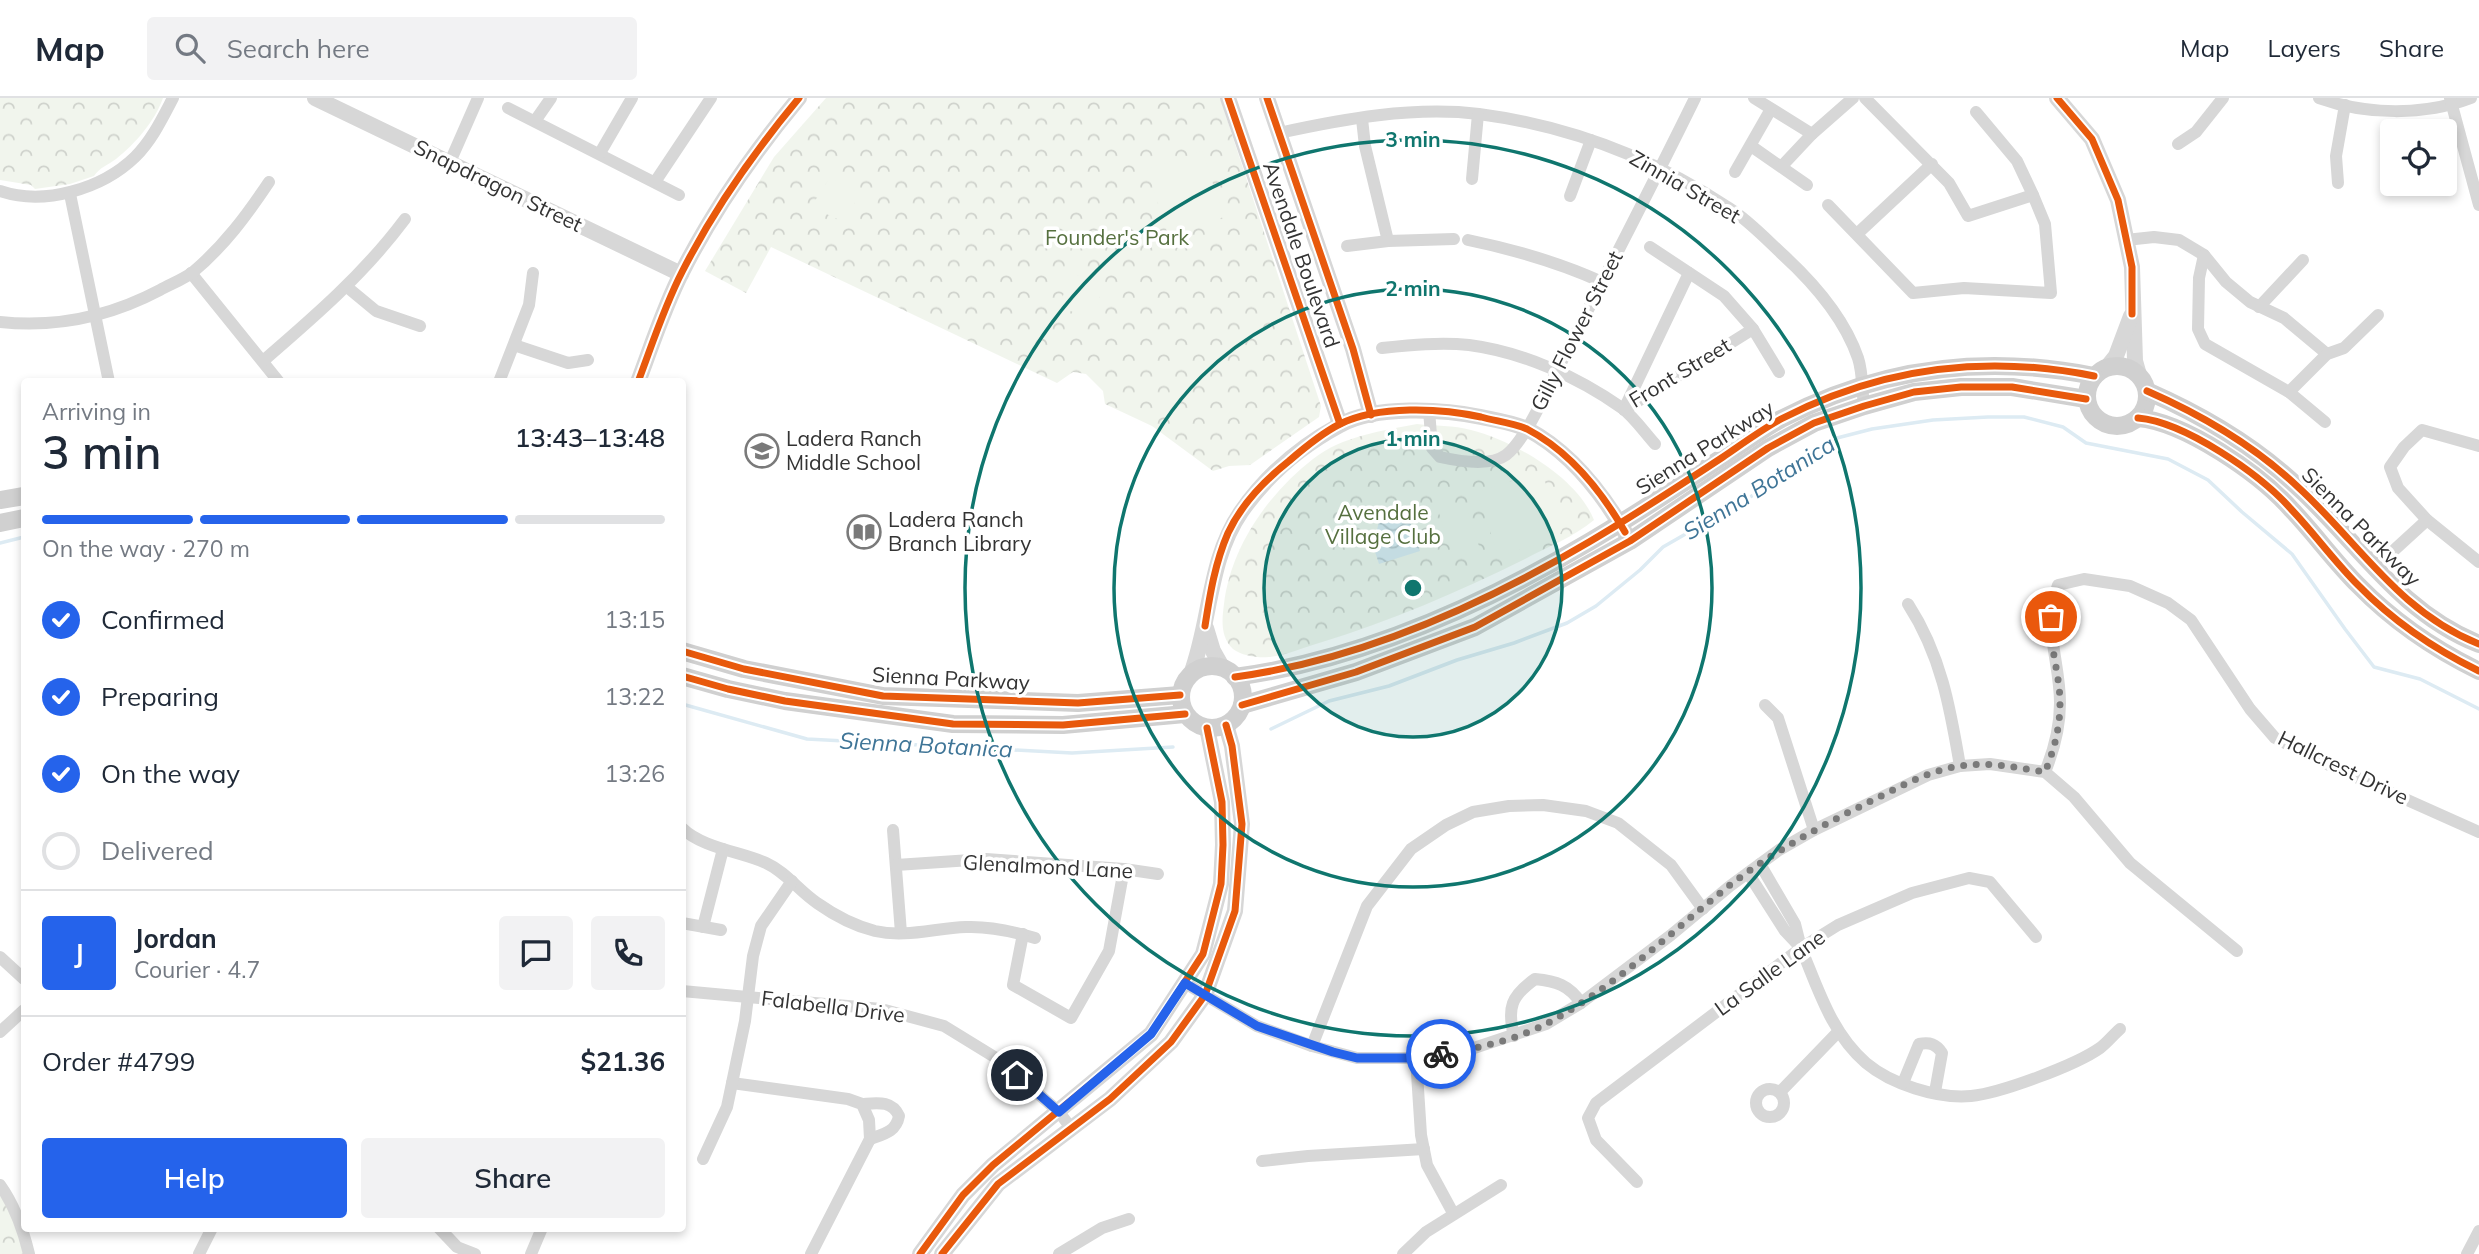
<!DOCTYPE html>
<meta charset="utf-8">
<style>
:root{--surface:#fff;--page:#f2f2f3;--text:#1f2937;--muted:#747a83;--line:#e0e1e3;--accent:#2563eb}
body{margin:0;font-family:Mulish,sans-serif;background:var(--page);color:var(--text);height:100vh;display:flex;flex-direction:column;font-size:26px;white-space:nowrap}
*{box-sizing:border-box;margin:0}
p{font-size:23px;color:var(--muted)}
.icon{flex:none;width:38px;height:38px;fill:none;stroke:currentColor;stroke-width:2;stroke-linecap:round;stroke-linejoin:round}
.map{position:relative;flex:1;overflow:hidden}
.panel{position:absolute;left:21px;top:280px;width:665px;height:854px;display:flex;flex-direction:column;background:var(--surface);border-radius:7px;box-shadow:0 4px 10px #0003}
.panel>*{flex:none}
.tools{position:absolute;left:2380px;top:21px;display:grid;gap:14px}
.tools a{display:grid;place-items:center;width:77px;height:77px;border-radius:7px;background:var(--surface);box-shadow:0 4px 10px #0003;font-size:35px}
.pin{position:absolute;display:grid;place-items:center;width:60px;height:60px;color:#fff;margin:-30px;border:4px solid #fff;border-radius:50%;box-shadow:0 2px 7px #0007}
.courier{position:absolute;display:grid;place-items:center;width:70px;height:70px;margin:-35px;border:5px solid #2563eb;border-radius:50%;background:#fff;color:#222;box-shadow:0 2px 9px #0007}
.headline em{font-style:normal;font-weight:600}
.headline div{display:flex;flex-direction:column-reverse}
.headline{display:flex;align-items:center;justify-content:space-between;height:119px;padding:0 21px}
h1{font-size:46px;font-weight:600;line-height:52px}
.bar{display:grid;grid-template-columns:repeat(4,1fr);gap:10px 7px;align-content:center;height:84px;padding:0 21px}
.bar i{height:9px;border-radius:5px;background:var(--line)}
.bar .selected{background:var(--accent)}
.bar p{grid-column:span 4}
.line{display:flex;align-items:center;gap:18px;padding:0 21px;border-top:2px solid var(--line)}
.line div{flex:1}
.round{display:grid;place-items:center;flex:none;width:74px;height:74px;border-radius:7px;background:var(--page)}
ol{padding:0 21px;list-style:none}
li{display:flex;align-items:center;gap:21px;height:77px}
li p{margin-inline-start:auto}
li .icon{padding:7px;border-radius:50%;background:var(--accent);color:#fff;stroke-width:4}
li:last-child{color:var(--muted)}
li i{width:38px;height:38px;border:4px solid var(--line);border-radius:50%}
.button{display:flex;gap:14px;margin-top:auto;padding:14px 21px}
.button a{flex:1;height:80px;border-radius:7px;background:var(--accent);color:#fff;font-size:28px;font-weight:600;line-height:80px;text-align:center}
.button a+a{background:var(--page);color:var(--text)}
header{display:flex;align-items:center;gap:42px;box-sizing:border-box;height:98px;padding:0 35px;background:var(--surface);border-bottom:2px solid var(--line)}
header strong{font-size:33px}
nav{display:flex;gap:38px;margin-inline-start:auto;font-size:24px}
.search{width:490px;height:63px;background:var(--page);display:flex;align-items:center;gap:18px;box-sizing:border-box;padding:0 24px;border-radius:7px;color:var(--muted);font-size:26px}
.map>svg:first-child{display:block}
.park{fill:url(#park-crowns)}
.pitch{fill:#f1f5ed}
.water{fill:url(#water-waves)}
.lines{fill:none;stroke-linecap:round;stroke-linejoin:round}
.stream{stroke:#ddebf3;stroke-width:3.5}
.minor{stroke:#d7d7d7;stroke-width:12}
.tertiary{stroke:#d7d7d7;stroke-width:16}
.secondary{stroke:#d0d0d0;stroke-width:18}
.cycleway-casing{stroke:#fff;stroke-width:11}
.cycleway{stroke:#e8590c;stroke-width:7}
.done{stroke:#7a7a7a;stroke-width:7;stroke-dasharray:0 12.6}
.route{stroke:#2563eb;stroke-width:9}
.ring{fill:none;stroke:#0f766e;stroke-width:3.5}
.labels{text-anchor:middle;stroke-width:7;stroke-linejoin:round;paint-order:stroke}
.street-label{font-size:21px;fill:#333;stroke:#fff}
.park-label{font-size:21px;fill:#56703f;stroke:#fff}
.poi-label{font-size:21px;fill:#333;stroke:#fff;text-anchor:start}
.water-label{font-size:23px;font-style:italic;fill:#3f7597;stroke:#fff}
.centre{fill:#0f766e;stroke:#fff;stroke-width:3.5}
.ring-label{font-size:21px;text-anchor:middle;font-weight:bold;fill:#0f766e;stroke:#fff;stroke-width:7;stroke-linejoin:round;paint-order:stroke}
</style>
<header>
<strong>Map</strong>
<div class="search"><svg class="icon" aria-label="search" viewBox="0 0 24 24"><circle cx="10" cy="10" r="6"/><path d="M15 15l6 6"/></svg>Search here</div>
<nav><a>Map</a><a>Layers</a><a>Share</a></nav>
</header>
<div class="map">
<svg width="2479" height="1156" viewBox="0 0 2479 1156">
<defs>
<pattern id="park-crowns" width="20" height="18" patternUnits="userSpaceOnUse" patternTransform="scale(1.75)"><rect width="20" height="18" fill="#f1f5ed"/><path d="M2 6a3 3 0 1 1 6 0M12 15a3 3 0 1 1 6 0" fill="none" stroke="#cfd2cc"/></pattern>
<pattern id="water-waves" width="16" height="10" patternUnits="userSpaceOnUse" patternTransform="scale(1.75)"><rect width="16" height="10" fill="#ddebf3"/><path d="M0 5q4-4 8 0t8 0" fill="none" stroke="#becad1"/></pattern>
</defs>
<rect width="100%" height="100%" fill="#fff"/>
<g class="park">
<path d="M0,0H163C155,23 135,46 116,61C108,67 100,69 94,78L70,86L35,91L31,87L0,82Z"/>
<polygon points="826,0 1220,0 1321,308 1319,319 1250,367 1229,368 1213,373 1152,328 1105,306 1103,293 1086,276 1073,274 1057,285 771,149 746,195 705,173 774,59"/>
<path d="M1417,326C1434,328 1454,327 1471,332C1514,343 1577,379 1594,422C1574,439 1547,449 1525,461C1458,494 1391,523 1319,545C1304,549 1285,558 1269,559C1258,560 1242,558 1233,551C1220,539 1222,521 1224,506C1231,449 1267,397 1313,361C1342,338 1382,333 1417,326Z"/>
<polygon points="0,1094 29,1156 0,1156"/>
</g>
<g class="pitch">
<polygon points="1202,53 1224,119 1168,137 1147,71"/>
<polygon points="830,79 860,96 844,124 811,109"/>
<polygon points="1071,175 1104,186 1093,221 1059,209"/>
<polygon points="1536,375 1543,378 1562,432 1558,439 1504,457 1497,454 1479,400 1482,393"/>
<polygon points="1464,403 1480,451 1454,460 1438,412"/>
</g>
<polygon class="water" points="1392,416 1400,424 1409,421 1420,453 1379,466 1369,435 1377,432 1380,419 1387,416"/>
<g class="lines">
<g class="stream">
<polyline points="0,445 24,439"/>
<polyline points="682,606 807,641 1072,655 1173,649"/>
<polyline points="1271,631 1329,603 1389,588 1457,562 1514,545 1567,525 1596,508 1640,472 1663,449 1757,395 1814,353 1837,340 1872,331 1933,322 1988,319 2024,319 2063,329 2086,345 2168,361 2208,382 2242,414 2292,456 2345,531 2374,569 2420,581 2479,611"/>
</g>
<g class="minor">
<polyline points="1754,0 1812,36"/>
<polyline points="1865,0 1949,85 1968,118 2033,97"/>
<path d="M2319,0C2366,17 2424,18 2471,0"/>
<polyline points="2450,0 2479,107"/>
<polyline points="508,10 679,97"/>
<polyline points="1362,21 1365,48 1388,143"/>
<polyline points="535,23 551,0"/>
<path d="M1279,35C1343,21 1413,8 1479,16C1569,28 1653,60 1729,110C1748,122 1765,140 1781,155C1813,184 1844,219 1858,260C1863,275 1862,293 1864,308"/>
<polyline points="2178,46 2196,34 2223,0"/>
<polyline points="1751,48 1807,87"/>
<polyline points="600,55 632,0"/>
<polyline points="450,64 478,0"/>
<polyline points="1782,68 1812,36 1853,0"/>
<polyline points="1735,74 1771,11"/>
<polyline points="1472,81 1478,16"/>
<polyline points="655,84 711,0"/>
<polyline points="2338,85 2336,58 2345,7"/>
<path d="M0,93C44,108 102,91 135,59C152,42 162,21 173,0"/>
<polyline points="70,96 109,284"/>
<polyline points="1570,98 1591,42"/>
<polyline points="1828,107 1913,195 1964,190 2051,195 2045,126 2033,97 2017,63 1976,14"/>
<polyline points="1857,136 1932,66"/>
<path d="M1468,142C1516,152 1558,164 1602,184"/>
<polyline points="2126,142 2154,139 2179,142 2204,157 2226,184 2250,204 2284,220 2327,256"/>
<polyline points="1347,148 1388,143 1454,141"/>
<polyline points="1650,149 1724,198 1753,231 1779,274"/>
<polyline points="2204,157 2199,180 2198,231 2205,246 2289,294 2325,324"/>
<polyline points="191,175 279,284"/>
<polyline points="347,189 376,213 420,228"/>
<polyline points="2259,209 2303,162"/>
<path d="M0,224C57,230 109,219 160,192C171,186 184,181 193,174C224,148 247,117 269,84"/>
<polyline points="514,247 568,265 588,262"/>
<path d="M1382,250C1411,247 1440,244 1469,247C1523,254 1578,279 1622,310C1634,319 1645,335 1655,346"/>
<path d="M263,263C314,219 364,176 405,121"/>
<polyline points="499,284 529,207 533,175"/>
<polyline points="2289,294 2327,256 2344,250 2378,217"/>
<polyline points="1624,311 1689,175"/>
<path d="M1429,312L1432,350L1440,359C1458,363 1490,369 1506,357C1527,341 1550,285 1563,261C1607,174 1652,88 1695,0"/>
<polyline points="1624,312 1753,231"/>
<polyline points="2479,348 2422,332 2404,349 2390,369 2398,390 2427,422 2479,464"/>
<polyline points="2371,468 2380,465 2427,422"/>
<path d="M1908,506C1941,557 1950,609 1960,668"/>
<polyline points="1765,607 1778,620 1814,732"/>
<path d="M2045,674C2054,652 2060,630 2060,605C2060,562 2042,530 2058,487L2084,481L2130,488L2168,505L2191,522L2250,611L2275,640L2329,667L2479,734"/>
<path d="M682,730C702,750 742,754 766,765C786,774 799,793 817,805C834,817 855,828 875,833C906,840 935,830 966,829C990,828 1012,833 1035,840"/>
<polyline points="893,732 901,835"/>
<polyline points="896,767 986,761 1124,771 1158,776"/>
<polyline points="1748,775 1785,833 1801,850 1795,826 1760,766"/>
<polyline points="682,825 721,832"/>
<polyline points="703,829 723,751"/>
<polyline points="1023,836 1013,887 1071,920 1109,853 1124,771"/>
<path d="M1801,850C1818,890 1831,935 1866,965C1891,986 1937,1001 1971,998C2001,995 2076,967 2100,950C2107,945 2113,937 2120,931"/>
<polyline points="0,859 24,881"/>
<polyline points="1185,885 1257,928 1312,948 1357,960 1416,960 1465,953 1546,926 1581,905 1671,837 1730,788 1779,752 1814,732 1928,677 1960,668 1990,666 2045,674 2074,699 2130,765 2237,853"/>
<polyline points="682,893 881,911 944,928 1001,963 1059,1014 1071,1030"/>
<polyline points="0,934 24,912"/>
<path d="M1514,938C1507,910 1511,898 1535,881C1556,883 1569,887 1581,905"/>
<polyline points="1312,948 1367,808 1411,751 1446,727 1473,714 1509,708 1543,707 1586,713 1618,725 1671,767 1703,811"/>
<polyline points="1416,960 1421,1037 1427,1067 1453,1115"/>
<polyline points="732,985 848,1001 862,1006 869,1022 870,1041 811,1156"/>
<path d="M1903,985L1919,946C1930,944 1936,946 1942,955L1935,994"/>
<circle cx="1770" cy="1005" r="14"/>
<polyline points="1780,994 1838,934"/>
<path d="M862,1006C877,1005 892,1002 899,1018C896,1034 884,1036 870,1041"/>
<polyline points="703,1061 727,1009 745,923 753,858 761,828 792,783"/>
<polyline points="1262,1063 1308,1058 1424,1051"/>
<polyline points="1637,1084 1596,1042 1588,1020 1596,1005 1801,850 1838,827 1912,795 1969,780 1990,784 2036,839"/>
<path d="M0,1087C15,1108 23,1131 29,1156"/>
<polyline points="439,1130 457,1149 475,1156"/>
<polyline points="199,1156 212,1130"/>
<polyline points="531,1156 542,1130"/>
<polyline points="1059,1156 1102,1130 1129,1121"/>
<polyline points="1403,1156 1426,1134 1501,1087"/>
<polyline points="2467,1156 2479,1133"/>
</g>
<g class="tertiary">
<polyline points="315,0 681,176"/>
<polyline points="1228,0 1340,326"/>
<polyline points="1267,0 1353,251 1371,317"/>
<polyline points="2057,0 2092,41 2118,102 2132,169 2135,263 2139,277"/>
<polyline points="2108,268 2116,258 2131,218"/>
<path d="M638,284C652,247 664,209 682,174C714,111 754,54 799,0"/>
<polyline points="1206,530 1213,553 1222,569"/>
<path d="M1191,576C1211,523 1208,462 1241,414C1266,378 1301,348 1340,327C1375,307 1443,311 1481,319C1495,322 1514,325 1527,331C1573,355 1606,400 1630,443"/>
<polyline points="920,1156 963,1097 993,1067 1151,936 1203,856 1221,786 1223,747 1222,704 1207,630"/>
<polyline points="942,1156 998,1086 1110,1001 1171,944 1205,897 1235,813 1242,726 1232,648 1226,627"/>
</g>
<g class="secondary">
<circle cx="2117" cy="298" r="30"/>
<path d="M2147,293C2202,317 2255,348 2299,390C2359,445 2399,514 2479,546"/>
<path d="M2138,320C2185,324 2260,376 2291,411C2314,435 2334,463 2358,487C2393,523 2434,551 2479,573"/>
<polyline points="0,402 24,398"/>
<polyline points="0,425 24,420"/>
<polyline points="682,553 744,571 883,598 1078,605 1180,597"/>
<circle cx="1212" cy="599" r="31"/>
<polyline points="682,578 728,591 785,603 953,626 1063,627 1185,616"/>
<path d="M1235,579C1361,562 1481,508 1589,444C1635,417 1679,388 1723,359C1742,346 1761,332 1781,321C1881,269 1984,256 2094,278"/>
<polyline points="1242,607 1356,574 1475,529 1630,443 1768,350 1814,325 1864,308 1914,294 1961,289 2012,289 2086,301"/>
</g>
<defs>
<g id="cycleway">
<polyline points="1228,0 1340,326"/>
<polyline points="1267,0 1353,251 1371,317"/>
<polyline points="2057,0 2092,41 2118,102 2132,169 2132,216"/>
<path d="M638,284C652,247 664,209 682,174C714,111 754,54 799,0"/>
<path d="M2147,293C2202,317 2255,348 2299,390C2359,445 2399,514 2479,546"/>
<path d="M2138,320C2185,324 2260,376 2291,411C2314,435 2334,463 2358,487C2393,523 2434,551 2479,573"/>
<path d="M1205,528C1210,496 1215,465 1228,435C1241,407 1265,382 1289,363C1304,350 1322,335 1340,326C1378,307 1441,310 1481,319C1495,323 1514,325 1527,331C1569,353 1602,394 1625,434"/>
<polyline points="682,553 744,571 883,598 1078,605 1180,597"/>
<polyline points="682,578 728,591 785,603 953,626 1063,627 1185,616"/>
<path d="M1235,579C1361,562 1481,508 1589,444C1635,417 1679,388 1723,359C1742,346 1761,332 1781,321C1881,269 1984,256 2094,278"/>
<polyline points="1242,607 1356,574 1475,529 1630,443 1768,350 1814,325 1864,308 1914,294 1961,289 2012,289 2086,301"/>
<polyline points="920,1156 963,1097 993,1067 1151,936 1203,856 1221,786 1223,747 1222,704 1207,630"/>
<polyline points="942,1156 998,1086 1110,1001 1171,944 1205,897 1235,813 1242,726 1232,648 1226,627"/>
</g>
</defs>
<use href="#cycleway" class="cycleway-casing"/>
<use href="#cycleway" class="cycleway"/>
</g>
<g class="lines">
<path class="done" d="M1441,956C1476,951 1516,942 1548,925C1615,889 1671,834 1730,787C1773,754 1819,729 1867,705C1896,691 1928,672 1961,668C1989,663 2017,670 2045,674C2054,652 2060,630 2060,605C2060,576 2049,548 2051,519"/>
<polyline class="route" points="1017,977 1059,1014 1151,936 1185,885 1257,928 1333,954 1357,960 1416,960 1441,956"/>
</g>
<circle cx="1413" cy="490" r="149" fill="#0f766e" fill-opacity=".12"/>
<g class="ring">
<circle cx="1413" cy="490" r="149"/>
<circle cx="1413" cy="490" r="299"/>
<circle cx="1413" cy="490" r="448"/>
</g>
<defs>
<symbol id="school-ring" viewBox="-11 -11 22 22"><circle r="9.5" fill="#fff" stroke="#7a7a7a" stroke-width="1.5"/><path d="M0-5L7-2L0 1L-7-2ZM-4 1L0 2.5L4 1V4Q0 6-4 4Z" fill="#7a7a7a"/></symbol>
<symbol id="library-ring" viewBox="-11 -11 22 22"><circle r="9.5" fill="#fff" stroke="#7a7a7a" stroke-width="1.5"/><path d="M-6-4Q-3-5.5-.7-3.5V5Q-3 3-6 4ZM6-4Q3-5.5 .7-3.5V5Q3 3 6 4Z" fill="#7a7a7a"/></symbol>
</defs>
<g fill-rule="evenodd">
<use href="#school-ring" x="743" y="334" width="38" height="38"/>
<use href="#library-ring" x="845" y="415" width="38" height="38"/>
</g>
<g class="labels">
<g class="street-label">
<text transform="translate(498 88) rotate(26)" y="7">Snapdragon Street</text>
<text transform="translate(1685 89) rotate(30)" y="7">Zinnia Street</text>
<text transform="translate(1301 157) rotate(71)" y="7">Avendale Boulevard</text>
<text transform="translate(1577 233) rotate(-63)" y="7">Gilly Flower Street</text>
<text transform="translate(1680 275) rotate(-31)" y="7">Front Street</text>
<text transform="translate(1705 350) rotate(-32)" y="7">Sienna Parkway</text>
<text transform="translate(2361 429) rotate(45)" y="7">Sienna Parkway</text>
<text transform="translate(951 581) rotate(3)" y="7">Sienna Parkway</text>
<text transform="translate(2343 670) rotate(26)" y="7">Hallcrest Drive</text>
<text transform="translate(1048 769) rotate(3)" y="7">Glenalmond Lane</text>
<text transform="translate(1770 875) rotate(-36)" y="7">La Salle Lane</text>
<text transform="translate(833 909) rotate(7)" y="7">Falabella Drive</text>
</g>
<g class="park-label">
<text x="1117" y="147">Founder's Park</text>
<text x="1383" y="422">Avendale<tspan x="1383" dy="24">Village Club</tspan></text>
</g>
<g class="poi-label">
<text x="786" y="348">Ladera Ranch<tspan x="786" dy="24">Middle School</tspan></text>
<text x="888" y="429">Ladera Ranch<tspan x="888" dy="24">Branch Library</tspan></text>
</g>
<g class="water-label">
<text transform="translate(1759 390) rotate(-32)" y="8">Sienna Botanica</text>
<text transform="translate(926 647) rotate(3)" y="8">Sienna Botanica</text>
</g>
</g>
<circle cx="1413" cy="490" r="10" class="centre"/>
<g class="ring-label">
<text x="1413" y="49">3 min</text>
<text x="1413" y="198">2 min</text>
<text x="1413" y="348">1 min</text>
</g>
</svg>
<div class="tools">
<a><svg class="icon" aria-label="locate" viewBox="0 0 24 24"><circle cx="12" cy="12" r="6"/><path d="M12 2v4M12 18v4M2 12h4M18 12h4"/></svg></a>
</div>
<div class="pin" style="left:2051px;top:519px;background:#ea580c"><svg class="icon" aria-label="bag" viewBox="0 0 24 24"><path d="M5 8h14l-1 12H6zM9 8a3 3 0 0 1 6 0"/></svg></div>
<div class="pin" style="left:1017px;top:977px;background:#1f2937"><svg class="icon" aria-label="home" viewBox="0 0 24 24"><path d="M3 11l9-7 9 7M6 9v11h12V9"/></svg></div>
<div class="courier" style="left:1441px;top:956px"><svg class="icon" aria-label="bike" viewBox="0 0 24 24"><circle cx="6" cy="16" r="4"/><circle cx="18" cy="16" r="4"/><path d="M6 16l4-8h5l3 8M10 8l3 8H6M13 5h3"/></svg></div>
<section class="panel">
<div class="headline"><div><h1>3 min</h1><p>Arriving in</p></div><em>13:43–13:48</em></div>
<div class="bar"><i class="selected"></i><i class="selected"></i><i class="selected"></i><i></i><p>On the way · 270 m</p></div>
<ol>
<li><svg class="icon" aria-label="check" viewBox="0 0 24 24"><path d="M5 12l5 5 9-10"/></svg>Confirmed<p>13:15</p></li>
<li><svg class="icon" aria-label="check" viewBox="0 0 24 24"><path d="M5 12l5 5 9-10"/></svg>Preparing<p>13:22</p></li>
<li><svg class="icon" aria-label="check" viewBox="0 0 24 24"><path d="M5 12l5 5 9-10"/></svg>On the way<p>13:26</p></li>
<li><i></i>Delivered</li>
</ol>
<div class="line" style="height:126px"><b class="round" style="background:var(--accent);color:#fff">J</b><div><b>Jordan</b><p>Courier · 4.7</p></div><a class="round"><svg class="icon" aria-label="chat" viewBox="0 0 24 24"><path d="M4 5h16v11H9l-5 4z"/></svg></a><a class="round"><svg class="icon" aria-label="phone" viewBox="0 0 24 24"><path d="M5 4h4l2 5-3 2q2 4 5 5l2-3 5 2v4C11 20 4 13 5 4z"/></svg></a></div>
<div class="line" style="height:91px"><div>Order #4799</div><b>$21.36</b></div>
<div class="button"><a>Help</a><a>Share</a></div>
</section>
</div>
